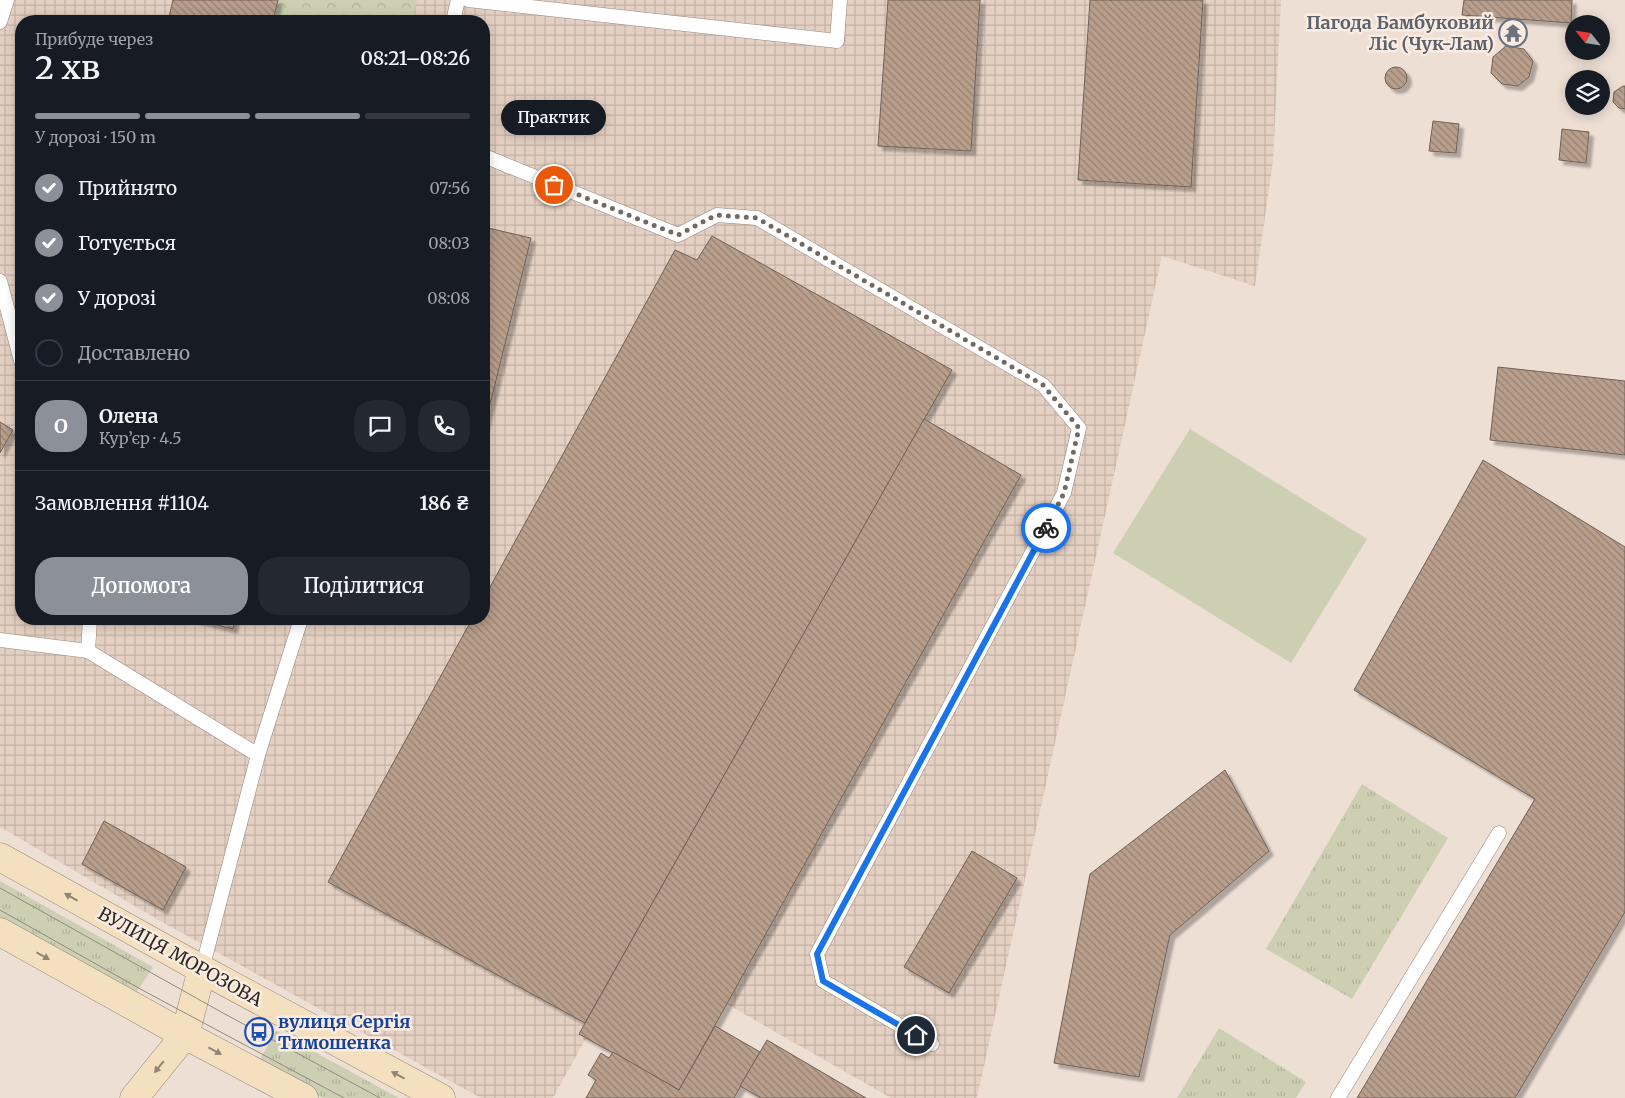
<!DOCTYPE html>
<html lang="uk">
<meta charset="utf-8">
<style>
:root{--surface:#171b24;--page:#242831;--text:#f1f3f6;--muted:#9ea1a6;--line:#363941;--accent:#8c9099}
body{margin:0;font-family:Merriweather,serif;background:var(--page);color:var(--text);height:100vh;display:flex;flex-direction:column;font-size:19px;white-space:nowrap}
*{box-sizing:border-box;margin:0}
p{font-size:16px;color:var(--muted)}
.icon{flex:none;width:28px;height:28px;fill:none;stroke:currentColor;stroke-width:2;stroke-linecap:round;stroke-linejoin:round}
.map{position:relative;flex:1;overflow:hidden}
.panel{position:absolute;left:15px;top:15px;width:475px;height:610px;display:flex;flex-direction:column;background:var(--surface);border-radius:20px;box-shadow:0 2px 12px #0003}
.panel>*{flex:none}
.needle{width:32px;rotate:300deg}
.fabs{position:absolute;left:1565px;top:15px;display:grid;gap:10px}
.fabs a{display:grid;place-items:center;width:45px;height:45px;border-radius:50%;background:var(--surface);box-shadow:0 2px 12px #0003;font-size:25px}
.pin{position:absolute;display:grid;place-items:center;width:42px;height:42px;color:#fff;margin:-21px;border:2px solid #fff;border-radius:50%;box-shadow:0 1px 5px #0007}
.courier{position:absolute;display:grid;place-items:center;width:50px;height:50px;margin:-25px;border:4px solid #1a73e8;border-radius:50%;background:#fff;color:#222;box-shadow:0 1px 6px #0007}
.bubble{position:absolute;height:35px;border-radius:18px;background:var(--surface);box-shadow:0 2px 12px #0003;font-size:16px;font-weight:600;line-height:35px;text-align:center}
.head em{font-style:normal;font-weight:600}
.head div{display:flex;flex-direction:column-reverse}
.head{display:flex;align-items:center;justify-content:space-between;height:85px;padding:0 20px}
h1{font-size:32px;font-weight:600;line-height:38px}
.bar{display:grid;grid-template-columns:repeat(4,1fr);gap:8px 5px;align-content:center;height:60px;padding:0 20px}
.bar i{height:6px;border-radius:4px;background:var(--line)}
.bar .selected{background:var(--accent)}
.bar p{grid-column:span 4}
.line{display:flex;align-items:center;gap:12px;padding:0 20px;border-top:1px solid var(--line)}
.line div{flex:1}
.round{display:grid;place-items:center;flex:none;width:52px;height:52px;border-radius:20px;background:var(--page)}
ol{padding:0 20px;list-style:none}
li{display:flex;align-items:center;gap:15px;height:55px}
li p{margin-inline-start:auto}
li .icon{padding:5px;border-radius:50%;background:var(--accent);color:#fff;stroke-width:4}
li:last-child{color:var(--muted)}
li i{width:28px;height:28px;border:2px solid var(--line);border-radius:50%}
.cta{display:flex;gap:10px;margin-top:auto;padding:10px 20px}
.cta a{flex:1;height:58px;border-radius:20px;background:var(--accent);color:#fff;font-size:20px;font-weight:600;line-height:58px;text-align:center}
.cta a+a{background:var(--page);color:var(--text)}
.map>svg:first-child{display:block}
.industrial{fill:url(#industrial-grid);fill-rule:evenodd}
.grass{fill:url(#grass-tufts)}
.forest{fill:url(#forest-crowns)}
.pitch{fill:#cccfb2}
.building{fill:url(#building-back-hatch);stroke:#6f6259;filter:url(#shadow)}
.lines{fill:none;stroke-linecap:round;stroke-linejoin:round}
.lane-casing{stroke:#95887e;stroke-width:15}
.secondary-casing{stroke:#95887e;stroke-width:29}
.lane{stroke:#fff;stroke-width:14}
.secondary{stroke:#f4e0be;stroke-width:28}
.tram{stroke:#938982;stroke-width:1}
.oneway{fill:#928572}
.done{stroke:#726963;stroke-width:5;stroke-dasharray:0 9}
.route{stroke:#1a73e8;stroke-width:6}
.labels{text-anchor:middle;stroke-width:5;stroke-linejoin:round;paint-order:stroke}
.worship-label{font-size:18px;font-weight:bold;fill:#5b616d;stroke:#fbece2;text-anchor:end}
.street-label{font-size:18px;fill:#2f2a26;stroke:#fbece2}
.transit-label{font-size:18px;font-weight:bold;fill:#164399;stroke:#fbece2;text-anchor:start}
</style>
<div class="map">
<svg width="1625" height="1098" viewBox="0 0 1625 1098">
<defs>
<pattern id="industrial-grid" width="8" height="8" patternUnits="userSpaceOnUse" patternTransform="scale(1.25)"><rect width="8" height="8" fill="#e4d0c2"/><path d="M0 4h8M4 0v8" fill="none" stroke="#c4b3a7"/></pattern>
<pattern id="grass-tufts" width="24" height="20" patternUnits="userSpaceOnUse" patternTransform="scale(1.25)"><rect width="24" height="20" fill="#cccfb2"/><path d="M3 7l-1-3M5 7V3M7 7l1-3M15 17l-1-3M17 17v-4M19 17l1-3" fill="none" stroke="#b0b299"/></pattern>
<pattern id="forest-crowns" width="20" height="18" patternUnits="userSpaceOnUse" patternTransform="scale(1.25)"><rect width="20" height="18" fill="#cccfb2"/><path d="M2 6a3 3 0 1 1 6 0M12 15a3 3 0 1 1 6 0" fill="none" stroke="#b0b299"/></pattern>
<pattern id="building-back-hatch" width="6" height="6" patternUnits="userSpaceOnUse" patternTransform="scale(1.25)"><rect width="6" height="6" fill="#b89e8b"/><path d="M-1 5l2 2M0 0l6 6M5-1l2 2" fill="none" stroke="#968171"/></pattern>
<filter id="shadow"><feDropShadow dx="4.5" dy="4.5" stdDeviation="1" flood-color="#0004"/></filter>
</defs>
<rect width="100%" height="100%" fill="#eedfd5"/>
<path class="industrial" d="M0,0H1281L1273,162L1255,286L1162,256L977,1098H891L634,951L553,1098H481L162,922L0,827ZM21,21H484V619H21Z"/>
<g class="grass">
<polygon points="1362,784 1448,838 1352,999 1266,949"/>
<polygon points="0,881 153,967 134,996 0,920"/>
<polygon points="1219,1028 1306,1082 1296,1098 1177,1098"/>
<polygon points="276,1031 399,1098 323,1098 258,1063"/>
</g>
<polygon class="forest" points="278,0 417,0 412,21 273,21"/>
<polygon class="pitch" points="1190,429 1367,539 1291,663 1113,553"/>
<g class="building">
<polygon points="173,0 278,0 273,21 168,21"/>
<polygon points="888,0 980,0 971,151 878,146"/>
<polygon points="1090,0 1203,0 1191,187 1078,180"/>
<polygon points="1464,0 1572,0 1571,23 1462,15"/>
<polygon points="1506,46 1524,49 1533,61 1529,77 1518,86 1502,84 1491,73 1493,57"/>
<circle cx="1396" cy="78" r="11"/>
<polygon points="1623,86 1625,86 1625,109 1619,108 1613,102 1614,92"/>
<polygon points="1433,121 1459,124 1456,153 1429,151"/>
<polygon points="1562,129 1589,132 1586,163 1559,160"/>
<polygon points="484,227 531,238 484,429"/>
<polygon points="712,236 952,370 585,1023 328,882 472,619 484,619 484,598 675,250 697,260"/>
<polygon points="1498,367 1625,381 1625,455 1490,440"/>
<polygon points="924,419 1021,475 679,1090 579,1034"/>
<polygon points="0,422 13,430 0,453"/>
<polygon points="1483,460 1625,547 1625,912 1515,1098 1357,1098 1535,799 1354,690"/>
<polygon points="193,619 235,619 233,629"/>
<polygon points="1225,770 1269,851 1170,935 1139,1077 1054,1063 1090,874"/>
<polygon points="104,821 186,867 163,910 82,864"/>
<polygon points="972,851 1017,878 949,993 904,967"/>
<polygon points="715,1026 760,1052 734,1098 586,1098 596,1080 588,1075 601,1053 609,1058 613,1052 679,1090"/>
<polygon points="767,1040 866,1098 761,1098 740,1086"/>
</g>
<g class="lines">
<defs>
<g id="lane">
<polyline points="468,0 837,41 840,0"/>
<polyline points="453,21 458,0"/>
<polyline points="0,22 7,0"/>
<polyline points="484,156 678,235 717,215 757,218 1043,385 1079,428 1064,493 817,954 823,981 932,1044"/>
<polyline points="0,281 21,361"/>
<polyline points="0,640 88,651 258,755"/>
<polyline points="88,651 90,619"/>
<polyline points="202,969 258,755 301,619"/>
<polyline points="1338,1098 1499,833"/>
</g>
<g id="secondary">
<polyline points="0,857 205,971 441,1098"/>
<polyline points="0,932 185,1035 304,1098"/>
<polyline points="134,1098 185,1035 202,969"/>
</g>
</defs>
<use href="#lane" class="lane-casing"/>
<use href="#secondary" class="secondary-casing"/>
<use href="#lane" class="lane"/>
<use href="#secondary" class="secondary"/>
<g class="tram">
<polyline points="0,888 223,1013 380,1098"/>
<polyline points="0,910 144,991 344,1098"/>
</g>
</g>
<defs><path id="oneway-solid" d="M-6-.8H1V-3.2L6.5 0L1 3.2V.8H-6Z" transform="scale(1.25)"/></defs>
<g class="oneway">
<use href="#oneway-solid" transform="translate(71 897) rotate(-151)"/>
<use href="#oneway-solid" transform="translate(43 956) rotate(29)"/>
<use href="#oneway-solid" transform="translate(215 1051) rotate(28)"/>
<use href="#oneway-solid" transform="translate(159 1067) rotate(129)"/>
<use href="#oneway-solid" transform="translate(398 1075) rotate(-152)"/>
</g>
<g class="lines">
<polyline class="done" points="554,185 678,235 716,215 757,218 1043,385 1079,428 1064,493 1046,528"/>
<polyline class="route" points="916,1035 823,981 817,954 1046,528"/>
</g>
<defs>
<symbol id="temple-ring" viewBox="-11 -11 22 22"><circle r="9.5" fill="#fbece2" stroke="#6b7280" stroke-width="1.5"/><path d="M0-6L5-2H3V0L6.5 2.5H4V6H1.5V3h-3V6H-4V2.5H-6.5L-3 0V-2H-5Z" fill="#6b7280"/></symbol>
<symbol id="bus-ring" viewBox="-11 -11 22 22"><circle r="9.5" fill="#fbece2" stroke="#1a4fb4" stroke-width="1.5"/><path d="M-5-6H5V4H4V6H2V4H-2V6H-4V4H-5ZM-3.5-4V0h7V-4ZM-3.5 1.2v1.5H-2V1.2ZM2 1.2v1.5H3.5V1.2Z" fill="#1a4fb4"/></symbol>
</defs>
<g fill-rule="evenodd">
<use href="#temple-ring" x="1497" y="17" width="32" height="32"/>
<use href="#bus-ring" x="243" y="1016" width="32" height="32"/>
</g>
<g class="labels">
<g class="worship-label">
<text x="1494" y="29">Пагода Бамбуковий<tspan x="1494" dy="21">Ліс (Чук-Лам)</tspan></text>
</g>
<g class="street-label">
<text transform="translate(180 957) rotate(29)" y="6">ВУЛИЦЯ МОРОЗОВА</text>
</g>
<g class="transit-label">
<text x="278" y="1028">вулиця Сергія<tspan x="278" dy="21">Тимошенка</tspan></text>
</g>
</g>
</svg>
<div class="fabs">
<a><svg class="needle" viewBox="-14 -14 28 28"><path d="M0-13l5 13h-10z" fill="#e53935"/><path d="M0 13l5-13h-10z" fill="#9ea1a6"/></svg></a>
<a><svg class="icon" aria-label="layers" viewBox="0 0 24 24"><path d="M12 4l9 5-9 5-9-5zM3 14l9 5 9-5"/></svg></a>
</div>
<div class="pin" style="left:554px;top:185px;background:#ea580c"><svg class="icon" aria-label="bag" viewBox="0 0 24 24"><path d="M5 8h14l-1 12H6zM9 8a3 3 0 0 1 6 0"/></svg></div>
<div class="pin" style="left:916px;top:1035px;background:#1f2937"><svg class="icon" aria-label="home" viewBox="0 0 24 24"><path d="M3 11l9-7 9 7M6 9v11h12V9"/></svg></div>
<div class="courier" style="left:1046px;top:528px"><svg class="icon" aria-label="bike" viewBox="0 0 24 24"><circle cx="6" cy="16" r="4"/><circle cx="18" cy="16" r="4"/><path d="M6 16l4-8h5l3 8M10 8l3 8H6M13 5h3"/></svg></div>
<div class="bubble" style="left:501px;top:100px;width:105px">Практик</div>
<section class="panel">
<div class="head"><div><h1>2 хв</h1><p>Прибуде через</p></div><em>08:21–08:26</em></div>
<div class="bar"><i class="selected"></i><i class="selected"></i><i class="selected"></i><i></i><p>У дорозі · 150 m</p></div>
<ol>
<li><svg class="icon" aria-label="check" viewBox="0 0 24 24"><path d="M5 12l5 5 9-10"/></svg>Прийнято<p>07:56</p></li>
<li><svg class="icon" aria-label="check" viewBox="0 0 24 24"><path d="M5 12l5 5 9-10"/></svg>Готується<p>08:03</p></li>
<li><svg class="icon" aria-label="check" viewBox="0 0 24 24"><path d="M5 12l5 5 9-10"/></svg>У дорозі<p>08:08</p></li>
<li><i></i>Доставлено</li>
</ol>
<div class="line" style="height:90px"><b class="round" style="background:var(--accent);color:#fff">О</b><div><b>Олена</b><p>Кур’єр · 4.5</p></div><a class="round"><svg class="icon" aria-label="chat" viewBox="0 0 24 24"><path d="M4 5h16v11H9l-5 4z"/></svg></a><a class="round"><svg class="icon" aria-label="phone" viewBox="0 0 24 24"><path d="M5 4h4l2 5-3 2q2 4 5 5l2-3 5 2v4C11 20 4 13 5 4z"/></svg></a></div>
<div class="line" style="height:65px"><div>Замовлення #1104</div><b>186 ₴</b></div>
<div class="cta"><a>Допомога</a><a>Поділитися</a></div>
</section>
</div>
